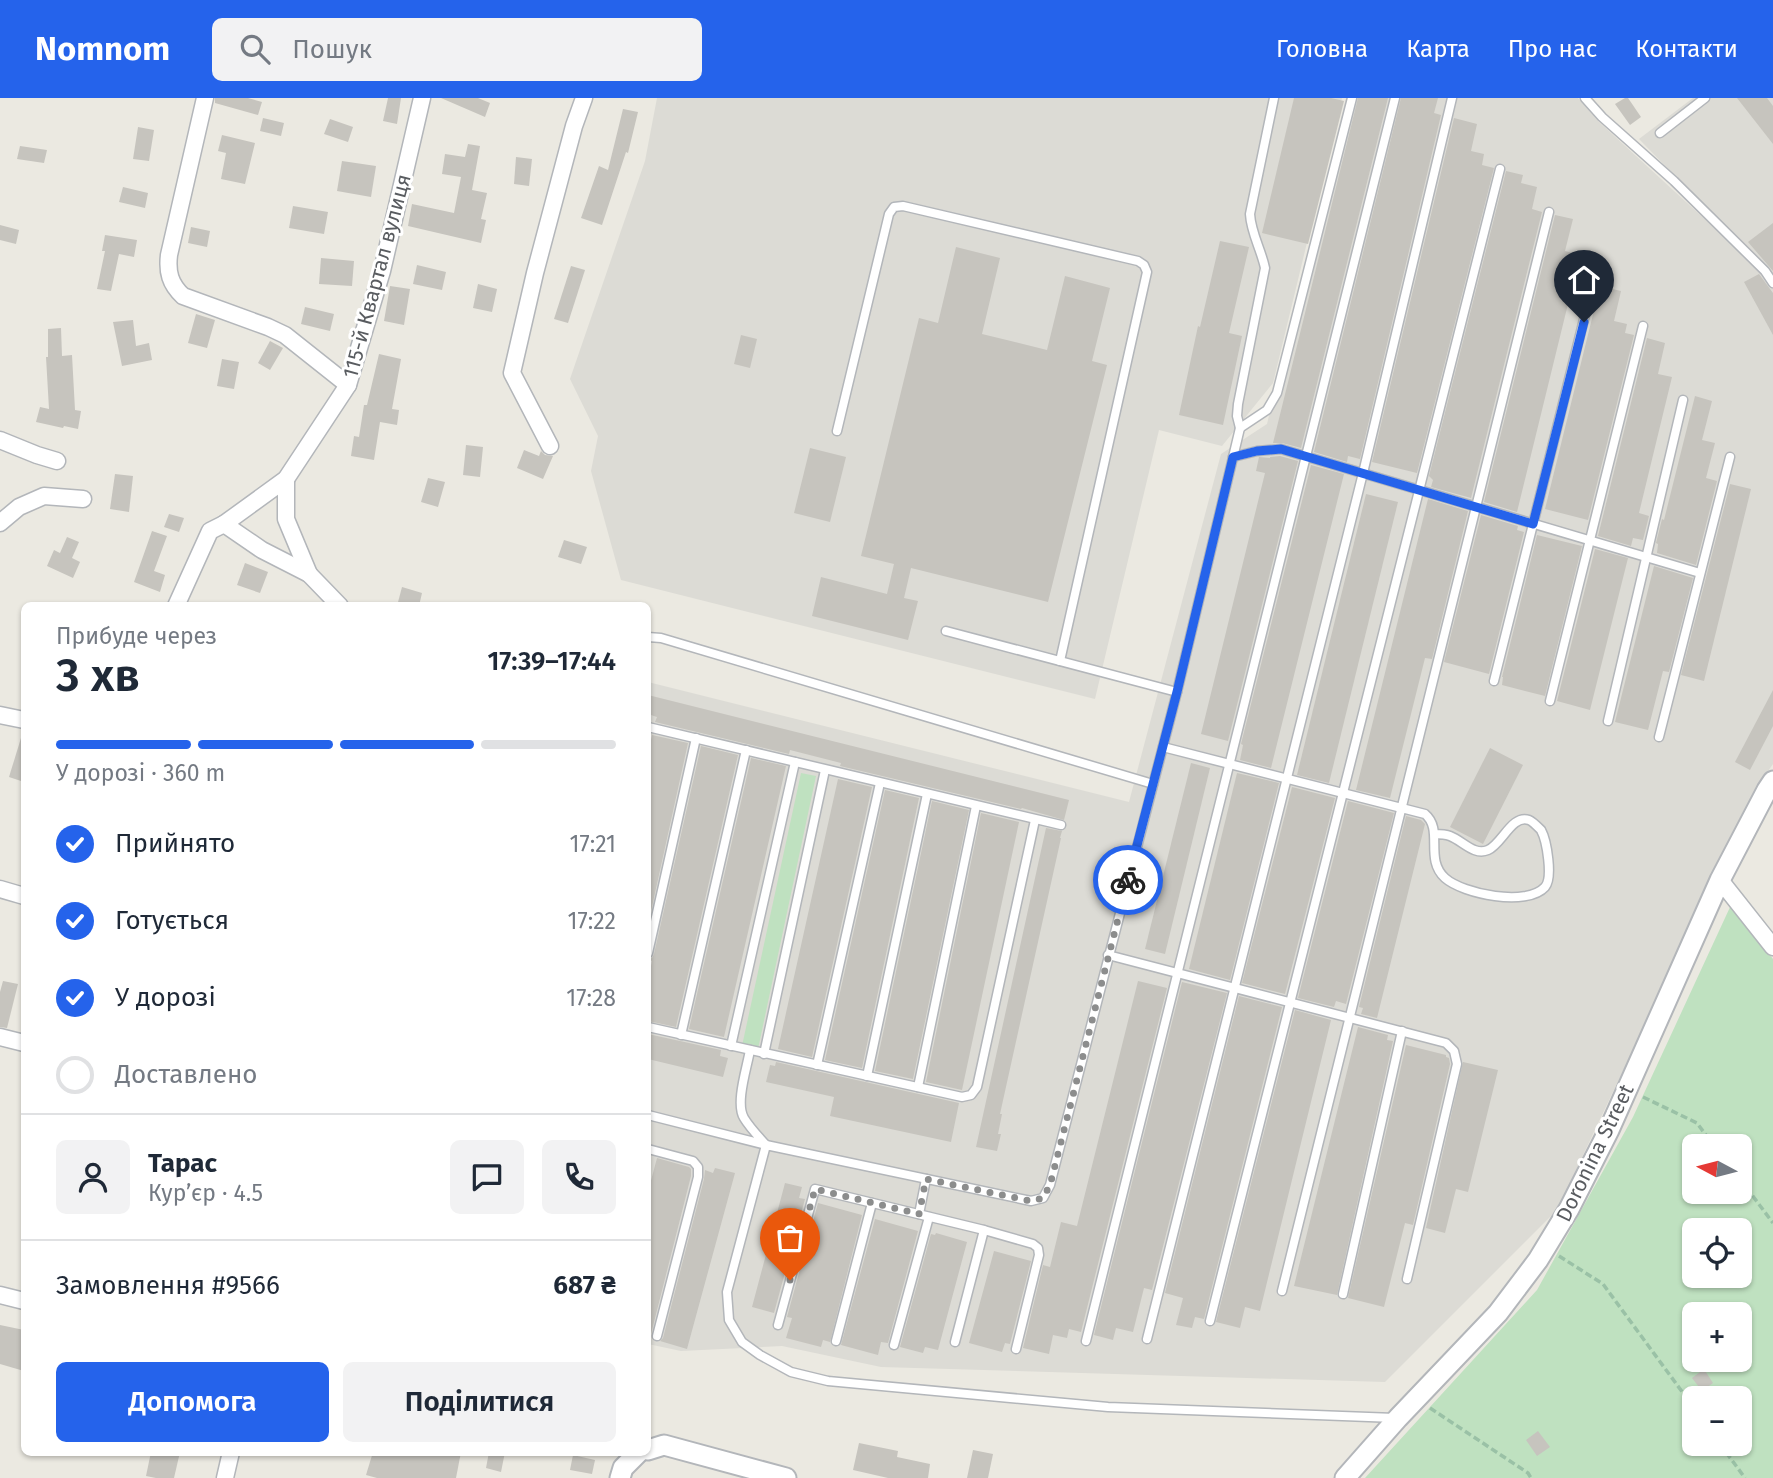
<!DOCTYPE html>
<html lang="uk">
<meta charset="utf-8">
<style>
:root{--surface:#fff;--page:#f2f2f3;--text:#1f2937;--muted:#747a83;--line:#e0e1e3;--accent:#2563eb}
body{margin:0;font-family:"Fira Sans",sans-serif;background:var(--page);color:var(--text);height:100vh;display:flex;flex-direction:column;font-size:26px;white-space:nowrap}
*{box-sizing:border-box;margin:0}
p{font-size:23px;color:var(--muted)}
.icon{flex:none;width:38px;height:38px;fill:none;stroke:currentColor;stroke-width:2;stroke-linecap:round;stroke-linejoin:round}
.map{position:relative;flex:1;overflow:hidden}
.details{position:absolute;left:21px;top:504px;width:630px;height:854px;display:flex;flex-direction:column;background:var(--surface);border-radius:10px;box-shadow:0 2px 5px #0004}
.details>*{flex:none}
.needle{width:46px;rotate:277deg}
.fabs{position:absolute;left:1682px;top:1036px;display:grid;gap:14px}
.fabs a{display:grid;place-items:center;width:70px;height:70px;border-radius:10px;background:var(--surface);box-shadow:0 2px 5px #0004;font-size:35px}
.pin{position:absolute;display:grid;place-items:center;width:60px;height:60px;color:#fff;margin:-72px -30px;border-radius:50% 50% 50% 0;rotate:-45deg;box-shadow:0 0 7px #0007}
.pin .icon{rotate:45deg}
.courier{position:absolute;display:grid;place-items:center;width:70px;height:70px;margin:-35px;border:5px solid #2563eb;border-radius:50%;background:#fff;color:#222;box-shadow:0 2px 9px #0007}
.headline em{font-style:normal;font-weight:600}
.headline div{display:flex;flex-direction:column-reverse}
.headline{display:flex;align-items:center;justify-content:space-between;height:119px;padding:0 35px}
h1{font-size:46px;font-weight:600;line-height:52px}
.bar{display:grid;grid-template-columns:repeat(4,1fr);gap:10px 7px;align-content:center;height:84px;padding:0 35px}
.bar i{height:9px;border-radius:5px;background:var(--line)}
.bar .current{background:var(--accent)}
.bar p{grid-column:span 4}
.line{display:flex;align-items:center;gap:18px;padding:0 35px;border-top:2px solid var(--line)}
.line div{flex:1}
.round{display:grid;place-items:center;flex:none;width:74px;height:74px;border-radius:10px;background:var(--page)}
ol{padding:0 35px;list-style:none}
li{display:flex;align-items:center;gap:21px;height:77px}
li p{margin-inline-start:auto}
li .icon{padding:7px;border-radius:50%;background:var(--accent);color:#fff;stroke-width:4}
li:last-child{color:var(--muted)}
li i{width:38px;height:38px;border:4px solid var(--line);border-radius:50%}
.button{display:flex;gap:14px;margin-top:auto;padding:14px 35px}
.button a{flex:1;height:80px;border-radius:10px;background:var(--accent);color:#fff;font-size:28px;font-weight:600;line-height:80px;text-align:center}
.button a+a{background:var(--page);color:var(--text)}
header{display:flex;align-items:center;gap:42px;box-sizing:border-box;height:98px;padding:0 35px;background:var(--accent);color:#fff}
header strong{font-size:33px}
nav{display:flex;gap:38px;margin-inline-start:auto;font-size:24px}
.search{width:490px;height:63px;background:var(--page);display:flex;align-items:center;gap:18px;box-sizing:border-box;padding:0 24px;border-radius:10px;color:var(--muted);font-size:26px}
.map>svg:first-child{display:block}
.industrial{fill:#dcdbd5}
.green{fill:#bfe1c0;fill-rule:evenodd}
.building{fill:#c6c4be}
.lines{fill:none;stroke-linecap:round;stroke-linejoin:round}
.service-casing{stroke:#b3b6ba;stroke-width:11}
.minor-casing{stroke:#b3b6ba;stroke-width:19}
.tertiary-casing{stroke:#b3b6ba;stroke-width:23}
.path{stroke:#9ac1a6;stroke-width:3.5;stroke-dasharray:7 3.5;stroke-linecap:butt}
.service{stroke:#fff;stroke-width:8}
.minor{stroke:#fff;stroke-width:16}
.tertiary{stroke:#fff;stroke-width:19}
.done{stroke:#8c8d8d;stroke-width:7;stroke-dasharray:0 12.6}
.route{stroke:#2563eb;stroke-width:9}
.labels{text-anchor:middle;stroke-width:6;stroke-linejoin:round;paint-order:stroke}
.street-label{font-size:21px;fill:#595c60;stroke:#fff}
</style>
<header>
<strong>Nomnom</strong>
<div class="search"><svg class="icon" aria-label="search" viewBox="0 0 24 24"><circle cx="10" cy="10" r="6"/><path d="M15 15l6 6"/></svg>Пошук</div>
<nav><a>Головна</a><a>Карта</a><a>Про нас</a><a>Контакти</a></nav>
</header>
<div class="map">
<svg width="1773" height="1380" viewBox="0 0 1773 1380">
<rect width="100%" height="100%" fill="#ebe9e1"/>
<g class="industrial">
<polygon points="657,0 1342,0 1273,285 1222,348 1159,332 1095,601 621,482 591,373 598,338 570,281 645,63"/>
<polygon points="1346,0 1578,0 1598,23 1773,184 1773,666 1759,686 1557,1112 1385,1284 881,1269 782,1248 681,1253 648,1246 648,584 1129,704 1221,356 1267,326"/>
<polygon points="1693,0 1773,0 1773,178 1639,41"/>
</g>
<g class="green">
<polygon points="801,675 816,678 758,951 742,948"/>
<path d="M1731,807L1773,861V1380H1365L1537,1192L1633,1019ZM1694,1048H1740V1094H1694ZM1694,1132H1740V1178H1694ZM1694,1216H1740V1262H1694ZM1694,1300H1740V1346H1694Z"/>
</g>
<g class="building">
<polygon points="215,0 248,0 262,4 258,17 215,5"/>
<polygon points="388,0 401,0 397,26 383,23"/>
<polygon points="441,0 478,0 490,5 485,19"/>
<polygon points="1294,0 1331,0 1344,3 1308,146 1262,135"/>
<polygon points="1358,0 1388,0 1301,350 1282,345 1273,345"/>
<polygon points="1401,0 1438,0 1434,15 1441,17 1360,361 1348,358 1347,364 1314,354"/>
<polygon points="1625,0 1628,0 1641,19 1630,27 1615,6"/>
<polygon points="1737,0 1767,0 1773,8 1773,46"/>
<polygon points="623,11 638,14 628,55 626,54 602,127 581,120 599,68 608,72"/>
<polygon points="263,20 284,25 281,38 260,33"/>
<polygon points="1454,20 1477,26 1471,53 1484,56 1482,67 1494,70 1417,375 1372,364"/>
<polygon points="330,21 353,29 348,44 324,36"/>
<polygon points="138,29 154,32 149,63 133,61"/>
<polygon points="222,37 255,45 245,86 221,81 226,55 218,53"/>
<polygon points="468,46 480,48 472,92 487,95 481,121 486,122 481,145 408,128 412,106 454,115 461,79 442,76 445,56 465,59"/>
<polygon points="20,48 47,52 44,65 17,61"/>
<polygon points="516,59 532,61 529,88 514,86"/>
<polygon points="342,63 376,68 371,99 337,93"/>
<polygon points="1506,73 1523,77 1521,85 1537,89 1532,111 1542,114 1471,400 1431,389 1433,382 1429,378"/>
<polygon points="123,89 148,95 145,110 119,104"/>
<polygon points="293,108 328,114 324,136 289,130"/>
<polygon points="1555,117 1573,121 1565,153 1580,157 1517,414 1484,404"/>
<polygon points="1773,125 1773,173 1748,144"/>
<polygon points="0,127 19,132 16,146 0,142"/>
<polygon points="191,129 210,133 207,149 188,145"/>
<polygon points="105,137 137,142 134,159 119,156 111,193 97,191 105,153 102,153"/>
<polygon points="1220,143 1249,149 1229,235 1242,238 1223,327 1179,317 1198,228 1200,229"/>
<polygon points="956,149 1000,160 982,236 1047,252 1065,178 1110,190 1092,263 1107,267 1048,504 911,470 904,500 918,503 908,542 812,518 821,479 887,496 894,466 861,458 919,220 938,225"/>
<polygon points="321,160 354,163 352,188 319,186"/>
<polygon points="417,167 446,174 442,192 413,186"/>
<polygon points="571,168 585,172 568,225 554,221"/>
<polygon points="1759,176 1773,195 1773,237 1744,184"/>
<polygon points="478,186 497,191 492,214 473,210"/>
<polygon points="390,188 410,191 404,227 384,223"/>
<polygon points="1600,188 1621,193 1614,223 1627,226 1625,235 1634,237 1588,422 1545,411"/>
<polygon points="305,209 334,216 330,233 301,226"/>
<polygon points="196,216 215,222 207,250 188,245"/>
<polygon points="133,222 136,248 149,245 152,262 122,268 113,224"/>
<polygon points="61,230 62,258 72,257 75,312 81,313 78,331 64,328 63,330 36,324 40,309 49,311 46,259 48,259 48,231"/>
<polygon points="741,237 757,241 750,270 734,266"/>
<polygon points="1647,240 1665,245 1658,276 1672,279 1639,415 1649,418 1643,442 1633,440 1631,448 1598,438"/>
<polygon points="270,243 283,250 270,272 258,265"/>
<polygon points="379,256 401,261 392,311 399,312 397,327 380,324 374,362 351,358 354,338 359,339 364,307 367,307"/>
<polygon points="222,261 239,264 234,291 217,288"/>
<polygon points="1695,298 1712,303 1702,342 1715,345 1706,380 1717,383 1696,467 1657,455 1658,446 1656,445 1662,421 1664,422"/>
<polygon points="466,347 483,349 480,379 463,377"/>
<polygon points="810,350 846,359 830,424 794,415"/>
<polygon points="524,352 539,358 541,353 545,357 553,358 543,381 517,370"/>
<polygon points="1280,358 1298,363 1228,643 1201,636 1265,375 1256,373 1259,359 1270,360 1270,359"/>
<polygon points="1311,367 1344,376 1271,670 1240,662 1243,647 1241,646"/>
<polygon points="115,376 133,378 129,414 110,411"/>
<polygon points="428,380 445,384 438,409 421,404"/>
<polygon points="1730,386 1751,391 1704,583 1681,577"/>
<polygon points="1366,396 1398,404 1329,685 1297,677"/>
<polygon points="1428,401 1468,413 1432,561 1425,560 1390,700 1356,692"/>
<polygon points="169,416 184,420 179,434 164,429"/>
<polygon points="1481,417 1518,428 1517,432 1524,434 1489,576 1444,564"/>
<polygon points="152,433 167,438 154,473 165,477 160,494 134,484"/>
<polygon points="1537,437 1582,448 1545,598 1502,587 1503,579 1502,579"/>
<polygon points="67,439 79,444 72,460 80,464 73,480 47,468 54,452 60,455"/>
<polygon points="564,442 587,449 581,466 558,459"/>
<polygon points="1595,451 1628,460 1590,612 1557,603"/>
<polygon points="245,465 268,474 260,495 237,487"/>
<polygon points="1654,468 1693,480 1669,574 1663,573 1648,632 1615,624"/>
<polygon points="402,489 422,495 419,508 397,508"/>
<polygon points="1773,592 1773,628 1750,672 1735,664"/>
<polygon points="648,597 1069,702 1064,722 1022,710 1021,711 840,668 841,665 790,652 789,656 655,624 657,619 648,616"/>
<polygon points="652,637 688,645 648,827 648,657"/>
<polygon points="21,640 24,640 24,684 9,679"/>
<polygon points="701,648 738,657 676,929 648,923 648,883 652,863 648,861 652,860 654,856"/>
<polygon points="1490,650 1523,667 1483,746 1450,729"/>
<polygon points="751,660 786,668 724,939 689,931"/>
<polygon points="1191,665 1210,670 1165,856 1145,851"/>
<polygon points="1237,675 1279,685 1230,882 1189,871"/>
<polygon points="838,681 872,689 812,959 778,951"/>
<polygon points="1292,689 1335,700 1285,896 1242,885"/>
<polygon points="885,692 919,700 862,970 825,962"/>
<polygon points="932,703 969,712 913,981 875,973"/>
<polygon points="1348,703 1394,715 1346,906 1336,903 1334,909 1298,900"/>
<polygon points="981,715 1019,724 962,992 926,984"/>
<polygon points="1406,718 1421,722 1425,726 1377,920 1361,916 1363,910 1359,909"/>
<polygon points="1046,730 1062,733 1060,740 1061,740 1000,1016 1002,1016 998,1036 1001,1036 997,1053 976,1049"/>
<polygon points="3,883 18,886 7,930 0,929 0,894"/>
<polygon points="1138,883 1167,890 1081,1234 1069,1231 1067,1240 1053,1237 1049,1256 1023,1250 1043,1167 1050,1169 1061,1124 1077,1128"/>
<polygon points="1182,884 1227,895 1152,1192 1144,1190 1133,1234 1116,1230 1113,1242 1094,1237"/>
<polygon points="1239,898 1282,909 1204,1221 1195,1219 1192,1230 1176,1227 1183,1200 1165,1195"/>
<polygon points="1295,912 1331,922 1260,1213 1245,1209 1240,1230 1216,1224"/>
<polygon points="1358,929 1388,937 1387,942 1393,943 1337,1197 1294,1188"/>
<polygon points="648,936 721,952 720,958 728,960 723,979 648,961"/>
<polygon points="1406,947 1446,957 1446,959 1449,960 1450,966 1413,1127 1405,1125 1384,1209 1348,1200"/>
<polygon points="776,964 959,1005 951,1044 830,1018 834,999 766,984 770,967 775,968"/>
<polygon points="1463,964 1498,972 1468,1094 1456,1091 1445,1135 1426,1130"/>
<polygon points="657,1060 689,1069 691,1071 691,1078 651,1236 651,1241 648,1240 648,1094"/>
<polygon points="715,1070 735,1075 687,1251 660,1243 663,1240 704,1081 705,1072 713,1075"/>
<polygon points="785,1085 802,1089 799,1100 805,1101 774,1215 752,1209"/>
<polygon points="818,1105 862,1117 830,1244 823,1242 821,1249 786,1240 792,1220 787,1219"/>
<polygon points="875,1121 918,1133 888,1245 881,1244 878,1257 841,1247"/>
<polygon points="936,1135 967,1144 938,1252 925,1249 923,1255 900,1249 931,1136 935,1137"/>
<polygon points="994,1153 1031,1163 1010,1246 1005,1245 1002,1254 969,1245"/>
<polygon points="0,1227 24,1232 24,1273 0,1266"/>
<polygon points="1704,1271 1713,1285 1702,1293 1692,1280"/>
<polygon points="1538,1333 1550,1349 1537,1358 1526,1342"/>
<polygon points="859,1345 898,1353 897,1359 930,1366 928,1380 888,1380 853,1372"/>
<polygon points="973,1352 993,1356 988,1380 967,1380"/>
<polygon points="151,1354 180,1354 174,1380 156,1380 146,1378"/>
<polygon points="373,1354 461,1354 456,1380 377,1380 366,1377"/>
<polygon points="489,1354 505,1354 501,1374 486,1370"/>
<polygon points="573,1357 595,1362 592,1376 570,1372"/>
</g>
<g class="lines">
<defs>
<g id="service">
<polyline points="1352,0 1277,295 1267,312 1240,330 1177,594 1050,1087 1043,1100 1031,1103 766,1047 727,1194 729,1222 742,1244 760,1257 791,1274 828,1283 1108,1309 1395,1320"/>
<polyline points="1585,0 1602,19 1674,83 1765,173 1773,185"/>
<polyline points="1660,35 1705,0"/>
<path d="M1240,330L1237,318L1238,306L1265,170C1261,151 1251,135 1250,116L1274,0"/>
<polyline points="837,333 889,116 894,109 903,108 1138,163 1144,167 1147,174 1060,563"/>
<polyline points="1233,359 1257,353 1281,351 1700,475"/>
<polyline points="946,533 1177,594"/>
<polyline points="648,539 661,540 1153,686"/>
<polyline points="1494,583 1596,173"/>
<polyline points="1550,603 1643,228"/>
<polyline points="1608,623 1683,302"/>
<polyline points="648,629 1061,727"/>
<polyline points="1659,639 1730,359"/>
<path d="M1163,649L1425,716C1444,732 1424,761 1445,780C1463,796 1527,809 1545,789C1553,780 1547,743 1541,732C1538,729 1532,723 1529,722C1512,716 1502,746 1488,752C1474,758 1463,743 1450,738C1445,736 1440,736 1434,736"/>
<polyline points="648,855 696,640"/>
<polyline points="1108,857 1446,945 1454,953 1457,966 1407,1181"/>
<polyline points="648,929 962,999 971,997 977,989 1035,722"/>
<polyline points="681,937 746,652"/>
<polyline points="731,948 795,664"/>
<polyline points="764,956 825,672"/>
<polyline points="817,967 880,685"/>
<polyline points="867,978 927,696"/>
<polyline points="918,989 976,708"/>
<path d="M648,1017L766,1047C759,1039 750,1030 744,1020C735,1005 747,970 750,952"/>
<polyline points="648,1051 693,1063 698,1069 698,1079 657,1238"/>
<polyline points="919,1116 926,1081"/>
<polyline points="1282,1193 1549,114"/>
<polyline points="1343,1196 1402,933"/>
<polyline points="1210,1223 1500,71"/>
<polyline points="778,1227 815,1091 984,1132 1033,1146 1038,1150 1039,1157 1016,1251"/>
<polyline points="1147,1241 1363,375 1452,0"/>
<polyline points="836,1243 872,1105"/>
<polyline points="1086,1243 1395,0"/>
<polyline points="955,1244 984,1132"/>
<polyline points="894,1247 929,1119"/>
</g>
<g id="minor">
<path d="M205,0L169,157C167,174 170,186 183,198L268,229L285,237L348,287"/>
<polyline points="0,342 37,357 57,363"/>
<polyline points="550,348 512,275 535,175 574,28 584,0"/>
<polyline points="286,381 286,421 309,476"/>
<polyline points="0,425 19,409 44,398 83,401"/>
<polyline points="224,426 286,381 348,287 382,173 422,0"/>
<polyline points="176,508 210,433 224,426 262,452 309,476 340,508"/>
<polyline points="0,617 24,622"/>
<polyline points="1720,782 1773,849"/>
<polyline points="0,791 24,798"/>
<polyline points="0,939 24,945"/>
<polyline points="0,1197 24,1203"/>
<polyline points="225,1380 231,1354"/>
</g>
<g id="tertiary">
<polyline points="648,1352 664,1347 786,1380"/>
<polyline points="620,1380 623,1370 639,1354"/>
<polyline points="1345,1380 1398,1320 1498,1215 1538,1162 1569,1111 1609,1032 1720,782 1767,692 1773,683"/>
</g>
</defs>
<use href="#service" class="service-casing"/>
<use href="#minor" class="minor-casing"/>
<use href="#tertiary" class="tertiary-casing"/>
<g class="path">
<polyline points="1643,999 1697,1025 1714,1048"/>
<polyline points="1740,1081 1773,1125"/>
<polyline points="1559,1158 1603,1186 1694,1310"/>
<polyline points="1430,1310 1528,1375 1531,1380"/>
<polyline points="1720,1346 1745,1380"/>
</g>
<use href="#service" class="service"/>
<use href="#minor" class="minor"/>
<use href="#tertiary" class="tertiary"/>
</g>
<g class="lines">
<polyline class="done" points="790,1182 815,1091 919,1116 926,1081 1031,1103 1043,1100 1050,1087 1128,782"/>
<polyline class="route" points="1128,782 1177,594 1233,359 1257,353 1281,351 1533,426 1584,224"/>
</g>
<g class="labels">
<g class="street-label">
<text transform="translate(377 178) rotate(-75)" y="7">115-й Квартал вулиця</text>
<text transform="translate(1595 1055) rotate(-64)" y="7">Doronina Street</text>
</g>
</g>
</svg>
<div class="fabs">
<a><svg class="needle" viewBox="-14 -14 28 28"><path d="M0-13l5 13h-10z" fill="#e53935"/><path d="M0 13l5-13h-10z" fill="#747a83"/></svg></a>
<a><svg class="icon" aria-label="locate" viewBox="0 0 24 24"><circle cx="12" cy="12" r="6"/><path d="M12 2v4M12 18v4M2 12h4M18 12h4"/></svg></a>
<a>+</a>
<a>−</a>
</div>
<div class="pin" style="left:790px;top:1182px;background:#ea580c"><svg class="icon" aria-label="bag" viewBox="0 0 24 24"><path d="M5 8h14l-1 12H6zM9 8a3 3 0 0 1 6 0"/></svg></div>
<div class="pin" style="left:1584px;top:224px;background:#1f2937"><svg class="icon" aria-label="home" viewBox="0 0 24 24"><path d="M3 11l9-7 9 7M6 9v11h12V9"/></svg></div>
<div class="courier" style="left:1128px;top:782px"><svg class="icon" aria-label="bike" viewBox="0 0 24 24"><circle cx="6" cy="16" r="4"/><circle cx="18" cy="16" r="4"/><path d="M6 16l4-8h5l3 8M10 8l3 8H6M13 5h3"/></svg></div>
<section class="details">
<div class="headline"><div><h1>3 хв</h1><p>Прибуде через</p></div><em>17:39–17:44</em></div>
<div class="bar"><i class="current"></i><i class="current"></i><i class="current"></i><i></i><p>У дорозі · 360 m</p></div>
<ol>
<li><svg class="icon" aria-label="check" viewBox="0 0 24 24"><path d="M5 12l5 5 9-10"/></svg>Прийнято<p>17:21</p></li>
<li><svg class="icon" aria-label="check" viewBox="0 0 24 24"><path d="M5 12l5 5 9-10"/></svg>Готується<p>17:22</p></li>
<li><svg class="icon" aria-label="check" viewBox="0 0 24 24"><path d="M5 12l5 5 9-10"/></svg>У дорозі<p>17:28</p></li>
<li><i></i>Доставлено</li>
</ol>
<div class="line" style="height:126px"><a class="round"><svg class="icon" aria-label="person" viewBox="0 0 24 24"><circle cx="12" cy="8" r="4"/><path d="M4 21q1-7 8-7t8 7"/></svg></a><div><b>Тарас</b><p>Кур’єр · 4.5</p></div><a class="round"><svg class="icon" aria-label="chat" viewBox="0 0 24 24"><path d="M4 5h16v11H9l-5 4z"/></svg></a><a class="round"><svg class="icon" aria-label="phone" viewBox="0 0 24 24"><path d="M5 4h4l2 5-3 2q2 4 5 5l2-3 5 2v4C11 20 4 13 5 4z"/></svg></a></div>
<div class="line" style="height:91px"><div>Замовлення #9566</div><b>687 ₴</b></div>
<div class="button"><a>Допомога</a><a>Поділитися</a></div>
</section>
</div>
